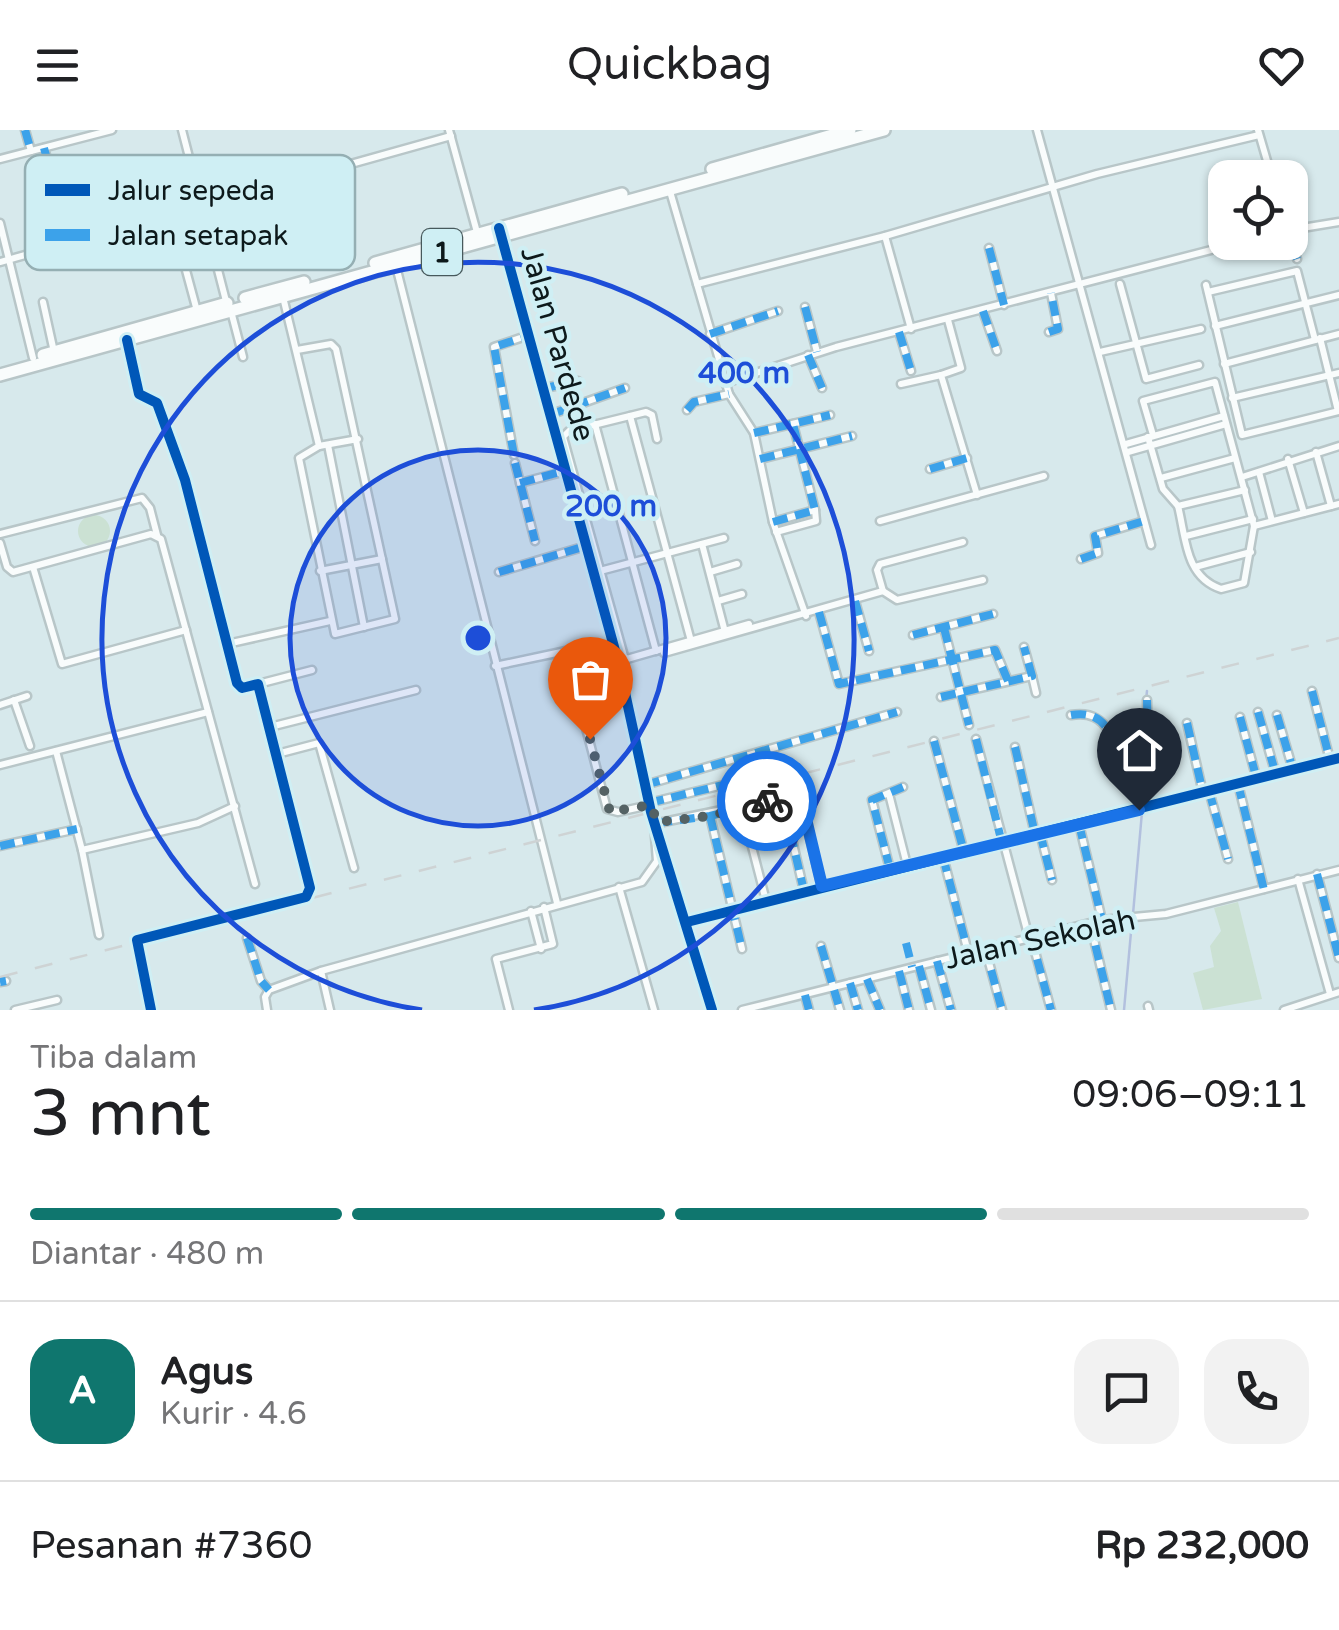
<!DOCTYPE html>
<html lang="id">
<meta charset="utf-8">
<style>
:root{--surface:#fff;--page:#f2f2f2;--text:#202124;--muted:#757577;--line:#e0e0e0;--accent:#0f766e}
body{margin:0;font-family:"Varela Round",sans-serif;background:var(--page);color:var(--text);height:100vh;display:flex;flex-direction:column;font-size:38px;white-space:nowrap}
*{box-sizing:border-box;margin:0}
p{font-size:32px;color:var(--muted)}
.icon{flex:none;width:55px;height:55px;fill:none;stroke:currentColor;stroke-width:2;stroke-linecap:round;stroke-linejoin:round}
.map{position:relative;height:880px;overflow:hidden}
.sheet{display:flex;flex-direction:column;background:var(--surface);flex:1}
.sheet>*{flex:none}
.fabs{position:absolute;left:1208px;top:30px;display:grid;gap:20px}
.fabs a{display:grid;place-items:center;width:100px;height:100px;border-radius:20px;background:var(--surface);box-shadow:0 2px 8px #0004;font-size:50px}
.pin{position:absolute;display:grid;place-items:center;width:85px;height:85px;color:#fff;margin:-102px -42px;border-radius:50% 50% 50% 0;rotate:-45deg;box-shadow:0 0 10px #0007}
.pin .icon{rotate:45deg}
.courier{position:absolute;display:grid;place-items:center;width:100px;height:100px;margin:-50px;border:8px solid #1a73e8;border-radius:50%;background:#fff;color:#222;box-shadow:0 2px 12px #0007}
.summary em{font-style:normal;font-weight:600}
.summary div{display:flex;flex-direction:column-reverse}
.summary{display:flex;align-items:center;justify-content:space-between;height:170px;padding:0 30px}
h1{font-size:65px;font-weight:600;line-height:75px}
.bar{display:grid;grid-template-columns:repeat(4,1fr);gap:15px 10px;align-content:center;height:120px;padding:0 30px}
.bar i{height:12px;border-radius:8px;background:var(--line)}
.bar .active{background:var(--accent)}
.bar p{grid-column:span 4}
.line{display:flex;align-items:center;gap:25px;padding:0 30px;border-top:2px solid var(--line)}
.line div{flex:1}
.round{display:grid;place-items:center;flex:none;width:105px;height:105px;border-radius:30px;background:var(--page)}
header{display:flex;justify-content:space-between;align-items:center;height:130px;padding:0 30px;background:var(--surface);font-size:45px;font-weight:600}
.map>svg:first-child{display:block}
.green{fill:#cbe1d3}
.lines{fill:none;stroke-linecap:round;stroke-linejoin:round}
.stream{stroke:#b2c0de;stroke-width:2.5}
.street-casing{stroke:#b8c6c8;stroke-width:11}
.secondary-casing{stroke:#b8c6c8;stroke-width:14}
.highway-casing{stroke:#b8c6c8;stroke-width:16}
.street{stroke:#f9fcfc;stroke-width:6}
.secondary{stroke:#f9fcfc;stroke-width:9}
.highway{stroke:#f9fcfc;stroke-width:11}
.rail{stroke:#ced3d4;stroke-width:2.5;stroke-dasharray:18 18;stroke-linecap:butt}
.quiet{stroke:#3ca2ea;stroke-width:8;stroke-dasharray:15 8;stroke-linecap:butt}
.cycleway-casing{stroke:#cfeff4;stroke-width:16}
.cycleway{stroke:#0057b8;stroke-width:10}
.done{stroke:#546264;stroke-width:10;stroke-dasharray:0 18}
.route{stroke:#1a73e8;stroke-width:12}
.ring{fill:none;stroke:#1d4ed8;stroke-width:5}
.labels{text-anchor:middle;stroke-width:9;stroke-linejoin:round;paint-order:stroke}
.shield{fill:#cfeff4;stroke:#47595c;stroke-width:2.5}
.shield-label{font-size:28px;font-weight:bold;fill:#0d191b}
.street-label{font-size:30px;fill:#0d191b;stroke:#cfeff4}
.key{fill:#cfeff4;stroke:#95afb3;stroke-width:2.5}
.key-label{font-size:28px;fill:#0d191b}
.centre{fill:#1d4ed8;stroke:#cfeff4;stroke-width:5}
.ring-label{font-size:30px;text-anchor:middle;font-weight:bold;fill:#1d4ed8;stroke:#cfeff4;stroke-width:9;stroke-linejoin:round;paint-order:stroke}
</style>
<header><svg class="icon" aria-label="menu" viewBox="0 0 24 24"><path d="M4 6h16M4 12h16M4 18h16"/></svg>Quickbag<svg class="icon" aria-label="heart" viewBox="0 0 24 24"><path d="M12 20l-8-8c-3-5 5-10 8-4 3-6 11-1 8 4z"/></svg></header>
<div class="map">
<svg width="1339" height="880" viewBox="0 0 1339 880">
<rect width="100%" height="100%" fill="#d7e9ec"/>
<g class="green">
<circle cx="94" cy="401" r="16"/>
<polygon points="1238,772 1262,869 1203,880 1193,843 1214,837 1210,816 1221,801 1214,778"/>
</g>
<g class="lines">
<g class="stream">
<polyline points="1144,589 1147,561"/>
<polyline points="1142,674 1145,637"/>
<polyline points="1133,784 1142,682"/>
<polyline points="1124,880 1132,791"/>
</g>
<defs>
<g id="street">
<polyline points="25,0 31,21"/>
<polyline points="182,0 227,175"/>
<polyline points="449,0 478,106"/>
<polyline points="1037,0 1151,415"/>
<polyline points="1258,0 1272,48"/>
<polyline points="44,18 59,72"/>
<polyline points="0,29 112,0"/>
<polyline points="669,58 729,264 754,303 773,392 806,486"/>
<polyline points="170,81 197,181"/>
<polyline points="0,93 33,228"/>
<polyline points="1290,100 1339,92"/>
<polyline points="885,106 911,199"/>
<polyline points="1290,106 1297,129"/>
<polyline points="989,118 1004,175"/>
<polyline points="0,132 451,6"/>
<polyline points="396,136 557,773"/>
<polyline points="697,154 885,106 1097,44 1259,5"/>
<polyline points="1120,154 1146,249 1199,235"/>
<polyline points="1206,155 1242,305 1339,281"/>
<polyline points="1208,162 1297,141 1315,210"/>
<polyline points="283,167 319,316"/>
<polyline points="43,172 54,222"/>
<polyline points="805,177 817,222"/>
<polyline points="231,181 243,227"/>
<polyline points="983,181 997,221"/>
<polyline points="948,190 961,238 941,245 977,365"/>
<polyline points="1215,196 1339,165"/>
<polyline points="899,202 911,241"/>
<polyline points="1049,202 1058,199 1051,163"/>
<polyline points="710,204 778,181"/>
<polyline points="1320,208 1338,281"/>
<polyline points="127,211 139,264 157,273 185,350 237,553 242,558 258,554 310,758 306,767 137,810 151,880"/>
<polyline points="297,220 331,214 336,219 395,489 335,504 299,328 319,316 358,309"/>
<polyline points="1100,222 1201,199"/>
<polyline points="808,225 822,258"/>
<polyline points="1224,234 1339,204"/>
<polyline points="725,253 836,217 1242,112"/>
<polyline points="901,254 941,245"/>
<polyline points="545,258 578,251"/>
<polyline points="1232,268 1339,243"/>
<polyline points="687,280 694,272 729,264"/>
<polyline points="552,284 625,258"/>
<polyline points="630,286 691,511"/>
<polyline points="595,294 656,521"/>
<polyline points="754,303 830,285"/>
<path d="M1153,305L1143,271L1215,252L1254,396L1244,453L1221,459C1185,447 1186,408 1178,376"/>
<polyline points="1148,307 1163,359 1178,376 1245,360"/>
<polyline points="657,309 652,285 646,282 569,301 563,307 624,526 627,529 749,494"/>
<polyline points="1126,314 1224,286"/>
<polyline points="328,315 364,497"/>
<polyline points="1128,322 1226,294"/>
<polyline points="1316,322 1331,376"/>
<polyline points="514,325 494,217 529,205"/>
<polyline points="760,329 852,306"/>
<polyline points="1288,329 1304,383"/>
<polyline points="515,333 535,411"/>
<polyline points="930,339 967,328"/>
<polyline points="1259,342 1272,391"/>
<polyline points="1242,347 1339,316"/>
<polyline points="1161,348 1235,328"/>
<polyline points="520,353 566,341"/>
<polyline points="880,391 1044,346"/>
<polyline points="773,392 815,380 793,294"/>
<polyline points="1254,396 1339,374"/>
<polyline points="776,402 816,391 815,380"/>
<polyline points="0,404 142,368 150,378 157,405"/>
<polyline points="1186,406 1253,389"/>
<polyline points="0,413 7,437 13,442 151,404 161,409 255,754"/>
<polyline points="702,414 725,502"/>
<polyline points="1081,429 1098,423 1095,406 1144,391"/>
<polyline points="33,437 62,534 186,500"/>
<polyline points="1195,437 1251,422"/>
<polyline points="320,441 382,429"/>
<polyline points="600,441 724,408"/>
<polyline points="499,442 586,416"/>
<polyline points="710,442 737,434"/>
<polyline points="883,461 897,470 983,450"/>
<polyline points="718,471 742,464"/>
<polyline points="855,471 869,521"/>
<polyline points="819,482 839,554 995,520 1008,551"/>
<polyline points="944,498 969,595"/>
<polyline points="913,505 993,484"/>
<polyline points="227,514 330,491"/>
<polyline points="664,523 883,461 877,440 880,434 963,412"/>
<polyline points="495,536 566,521 607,679 618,682 650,675"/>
<polyline points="1032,546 1036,563"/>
<polyline points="258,554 312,540"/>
<polyline points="1312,561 1330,630"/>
<polyline points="941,567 1032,546 1024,517"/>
<polyline points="14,570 30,616"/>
<polyline points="1147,570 1149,677"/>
<polyline points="0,575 27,566"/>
<polyline points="1258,582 1276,645"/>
<path d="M1071,585C1089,582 1101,587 1110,603L1141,600L1136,681"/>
<polyline points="1277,585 1293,640"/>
<polyline points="1240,587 1257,650"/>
<polyline points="1187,593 1203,663"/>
<polyline points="270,597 416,560"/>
<polyline points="976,609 1029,808"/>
<polyline points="934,611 964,722"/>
<polyline points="1015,617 1035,704"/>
<polyline points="56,621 82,720 198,693 235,676"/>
<polyline points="277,624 319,613 354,738"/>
<polyline points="0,635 208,582"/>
<polyline points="1238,654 1264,759"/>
<polyline points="645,655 897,582"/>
<polyline points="780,658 804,761"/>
<polyline points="1209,661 1228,729"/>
<polyline points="889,664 907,735"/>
<polyline points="649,673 739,651"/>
<polyline points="742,678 766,771"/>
<polyline points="710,686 742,819"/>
<polyline points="1079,694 1102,790"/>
<polyline points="1040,703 1052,750"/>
<polyline points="0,716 77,699"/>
<polyline points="82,720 99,805"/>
<polyline points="943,727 968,822"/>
<polyline points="890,739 872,670 903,657"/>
<polyline points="1317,744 1339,828"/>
<polyline points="1298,749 1330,864"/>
<polyline points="619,757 654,880"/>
<polyline points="531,781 541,819"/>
<polyline points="687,792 1339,628"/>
<polyline points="1090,793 1111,880"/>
<polyline points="1031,807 1051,880"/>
<polyline points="247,808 261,851 269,860"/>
<polyline points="821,816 840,880"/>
<polyline points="985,818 1002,880"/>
<polyline points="937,831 951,880"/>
<polyline points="919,836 931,880"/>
<polyline points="899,841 909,880"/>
<polyline points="867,849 880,880"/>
<polyline points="0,852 6,851"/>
<polyline points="850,853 858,880"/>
<polyline points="805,865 809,880"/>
<polyline points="1148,876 1149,880"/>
<polyline points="15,880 57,870"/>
<polyline points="267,880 265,867 269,860 321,841"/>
<polyline points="330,880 321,841 642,752 657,731 654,694 799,664 822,757"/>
<polyline points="509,880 496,829 553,814 544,777"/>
<polyline points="742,880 1102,790 1166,784 1339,740"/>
<polyline points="1284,880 1339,862"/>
</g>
<polyline id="secondary" points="500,100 619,535 651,682 712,880"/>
<g id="highway">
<polyline points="712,39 850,0"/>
<polyline points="375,133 622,64"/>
<polyline points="245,168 304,152"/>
<polyline points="43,225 227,173"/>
<polyline points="0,245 884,0"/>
</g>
</defs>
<use href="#street" class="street-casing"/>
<use href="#secondary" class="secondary-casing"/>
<use href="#highway" class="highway-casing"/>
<use href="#street" class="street"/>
<use href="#secondary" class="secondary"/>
<use href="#highway" class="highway"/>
<polyline class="rail" points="0,847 1339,508"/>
<g class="quiet">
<polyline points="25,0 31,21"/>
<polyline points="44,18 59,72"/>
<polyline points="1290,106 1297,129"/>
<polyline points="989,118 1004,175"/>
<polyline points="805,177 817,222"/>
<polyline points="983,181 997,221"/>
<polyline points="899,202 911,241"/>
<polyline points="1049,202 1058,199 1051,163"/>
<polyline points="710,204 778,181"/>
<polyline points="808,225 822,258"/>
<polyline points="545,258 578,251"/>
<polyline points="687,280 694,272 729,264"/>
<polyline points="552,284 625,258"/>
<polyline points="754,303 830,285"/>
<polyline points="514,325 494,217 531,205"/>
<polyline points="760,329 852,306"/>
<polyline points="515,333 535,411"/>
<polyline points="930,339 967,328"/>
<polyline points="520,353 567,340"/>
<polyline points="773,392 815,380 793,294"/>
<polyline points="1081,429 1098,423 1095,406 1144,391"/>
<polyline points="499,442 586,416"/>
<polyline points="855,471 869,521"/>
<polyline points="819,482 839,554 995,520 1008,551"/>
<polyline points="944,498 969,595"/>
<polyline points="913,505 993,484"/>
<polyline points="1312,561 1330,630"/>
<polyline points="941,567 1032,546 1024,517"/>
<polyline points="1147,570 1148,612"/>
<polyline points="1258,582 1276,645"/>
<path d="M1071,585C1089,582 1101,587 1110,603L1141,600L1136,681"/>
<polyline points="1277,585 1293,640"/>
<polyline points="1240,587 1257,650"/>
<polyline points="1187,593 1203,663"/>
<polyline points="976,609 1002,713"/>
<polyline points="934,611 964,722"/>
<polyline points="1015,617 1035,704"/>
<polyline points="1238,654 1264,760"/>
<polyline points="645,655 897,582"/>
<polyline points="780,658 804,761"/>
<polyline points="1209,661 1228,729"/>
<polyline points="649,673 739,651"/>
<polyline points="710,686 742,819"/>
<polyline points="657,693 710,686 799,664 822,757"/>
<polyline points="1079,694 1102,790"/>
<polyline points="1040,703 1052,750"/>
<polyline points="0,716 77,699"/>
<polyline points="943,727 968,822"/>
<polyline points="890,739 872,670 903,657"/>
<polyline points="1317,744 1339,828"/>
<polyline points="1090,793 1111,880"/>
<polyline points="1031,807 1051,880"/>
<polyline points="247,808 261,851 269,860"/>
<polyline points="906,813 912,837"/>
<polyline points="821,816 840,880"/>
<polyline points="985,818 1002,880"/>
<polyline points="937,831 951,880"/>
<polyline points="919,836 931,880"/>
<polyline points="899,841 909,880"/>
<polyline points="867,849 880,880"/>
<polyline points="0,852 6,851"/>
<polyline points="850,853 858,880"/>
<polyline points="805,865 809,880"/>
</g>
<defs>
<g id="cycleway">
<polyline points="499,98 619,535 651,682 712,880"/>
<polyline points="127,210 139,264 157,273 185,350 237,553 242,558 258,554 310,758 306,767 137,810 151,880"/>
<polyline points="687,792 1339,628"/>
</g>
</defs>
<use href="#cycleway" class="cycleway-casing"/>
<use href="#cycleway" class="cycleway"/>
</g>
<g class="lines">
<polyline class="done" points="590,609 610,682 650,675 658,692 710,686 767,671"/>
<polyline class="route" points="767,671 800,664 822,756 1139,680"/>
</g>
<circle cx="478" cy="508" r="188" fill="#1d4ed8" fill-opacity=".12"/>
<g class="ring">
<circle cx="478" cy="508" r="188"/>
<path d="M422 880A376 376 0 1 1 534 880"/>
</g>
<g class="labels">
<rect class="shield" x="422" y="99" width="40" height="46" rx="8"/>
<g class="shield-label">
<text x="442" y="132">1</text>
</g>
<g class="street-label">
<text transform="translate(558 214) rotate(74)" y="10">Jalan Pardede</text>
<text transform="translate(1040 809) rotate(-12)" y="10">Jalan Sekolah</text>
</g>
</g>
<rect x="25" y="25" width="330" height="115" rx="15" class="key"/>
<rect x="45" y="54" width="45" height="12" fill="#0057b8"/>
<rect x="45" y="99" width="45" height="12" fill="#3ca2ea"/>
<g class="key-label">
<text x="108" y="70">Jalur sepeda</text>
<text x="108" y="115">Jalan setapak</text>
</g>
<circle cx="478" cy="508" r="15" class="centre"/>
<g class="ring-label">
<text x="744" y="253">400 m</text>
<text x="611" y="386">200 m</text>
</g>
</svg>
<div class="fabs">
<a><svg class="icon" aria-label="locate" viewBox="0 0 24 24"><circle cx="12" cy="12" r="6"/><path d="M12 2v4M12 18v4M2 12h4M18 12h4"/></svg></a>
</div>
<div class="pin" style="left:590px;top:609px;background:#ea580c"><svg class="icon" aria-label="bag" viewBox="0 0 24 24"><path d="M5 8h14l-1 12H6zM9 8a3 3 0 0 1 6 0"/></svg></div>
<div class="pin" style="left:1139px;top:680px;background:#1f2937"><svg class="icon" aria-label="home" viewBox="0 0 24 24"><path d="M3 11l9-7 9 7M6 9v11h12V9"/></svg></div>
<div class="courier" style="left:767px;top:671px"><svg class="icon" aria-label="bike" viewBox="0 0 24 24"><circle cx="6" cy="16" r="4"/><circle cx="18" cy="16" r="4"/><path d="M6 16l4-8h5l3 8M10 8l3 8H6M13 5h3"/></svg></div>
</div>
<section class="sheet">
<div class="summary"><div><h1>3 mnt</h1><p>Tiba dalam</p></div><em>09:06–09:11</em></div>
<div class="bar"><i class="active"></i><i class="active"></i><i class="active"></i><i></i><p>Diantar · 480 m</p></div>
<div class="line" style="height:180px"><b class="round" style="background:var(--accent);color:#fff">A</b><div><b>Agus</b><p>Kurir · 4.6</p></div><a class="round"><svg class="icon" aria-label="chat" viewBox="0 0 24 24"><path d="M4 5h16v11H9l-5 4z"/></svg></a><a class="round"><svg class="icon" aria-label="phone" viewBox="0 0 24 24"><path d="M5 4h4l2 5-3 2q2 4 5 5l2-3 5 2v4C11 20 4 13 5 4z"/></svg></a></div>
<div class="line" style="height:130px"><div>Pesanan #7360</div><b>Rp 232,000</b></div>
</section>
